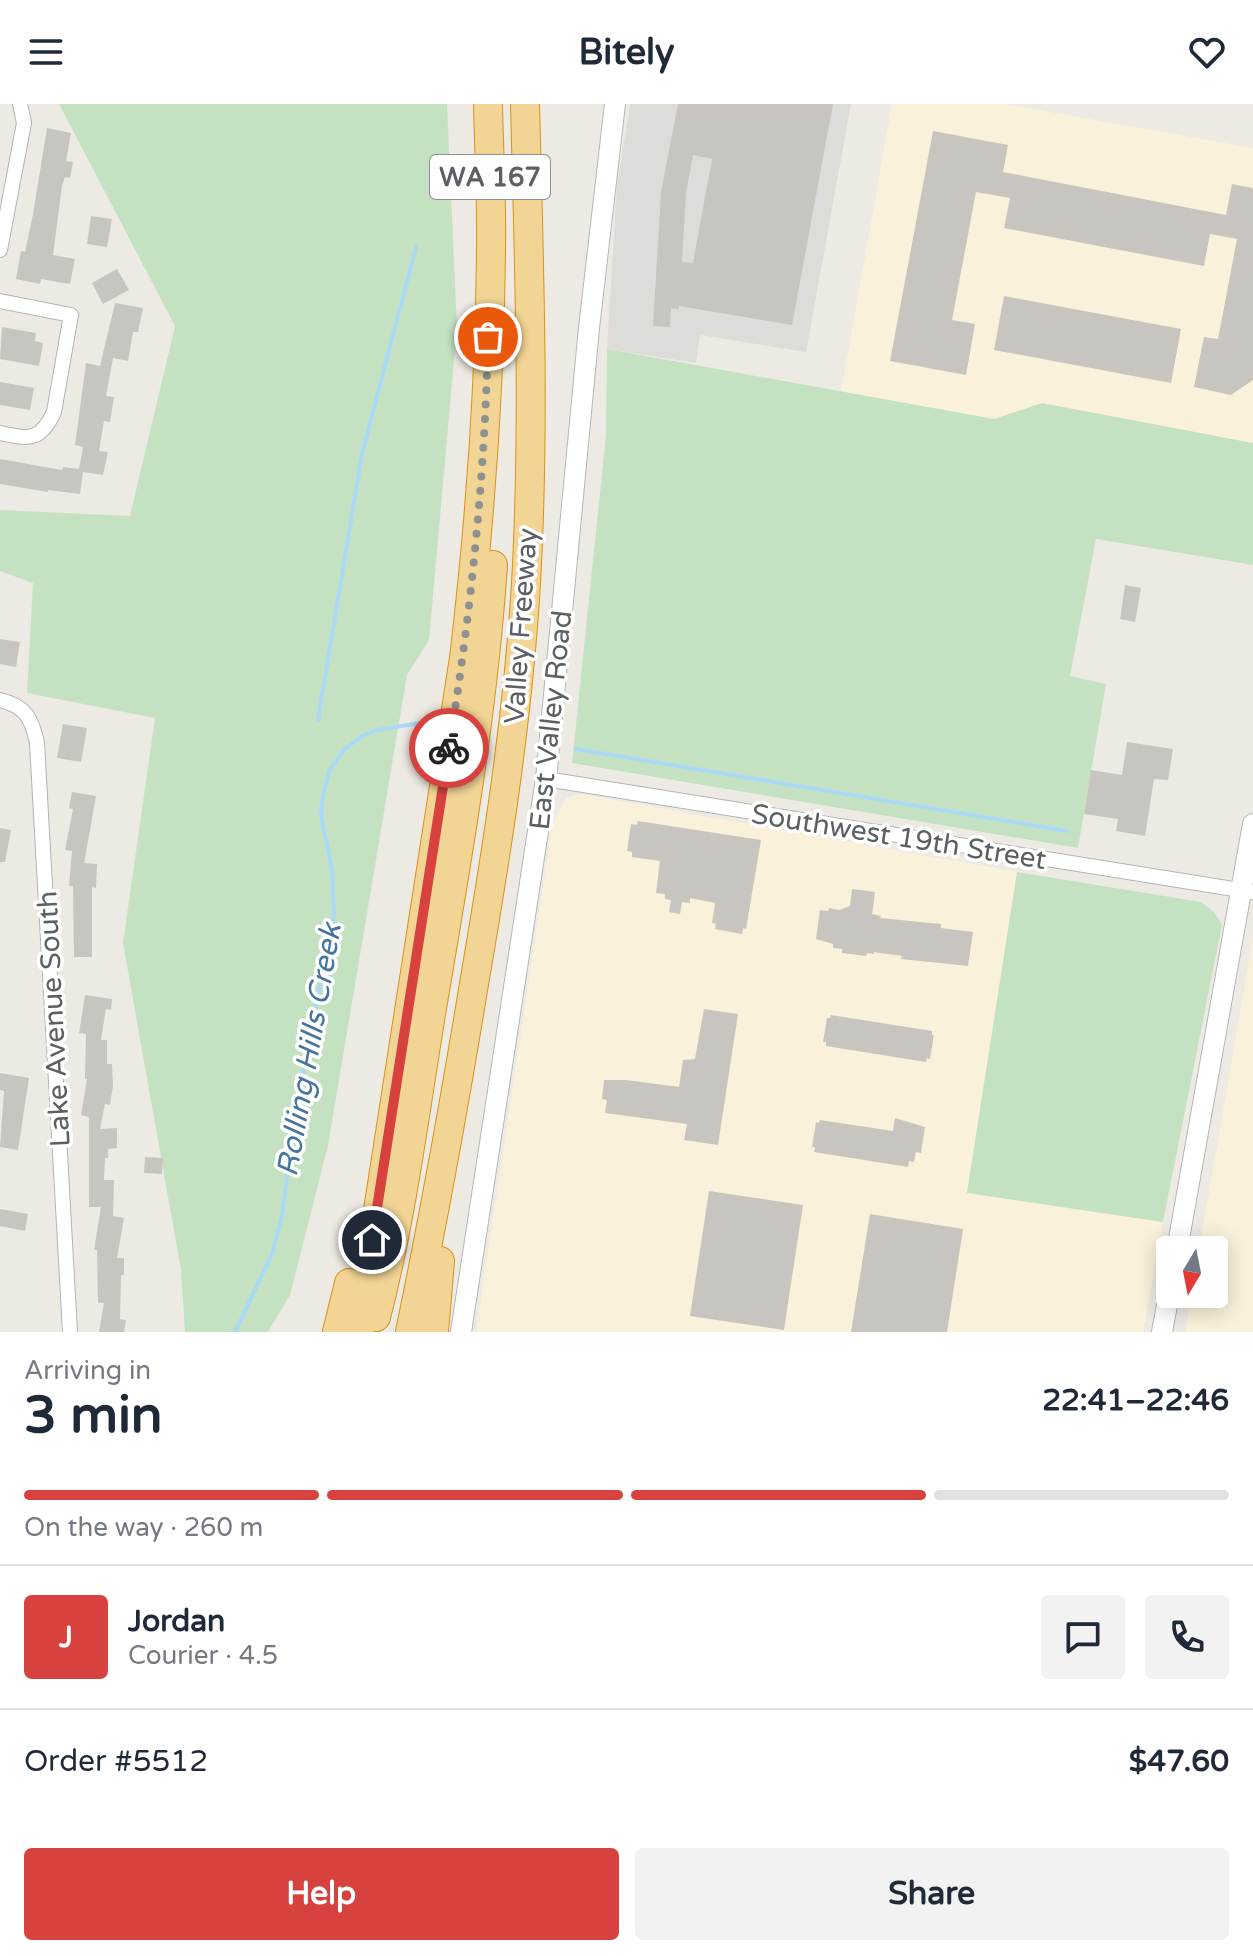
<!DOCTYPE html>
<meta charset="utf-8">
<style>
:root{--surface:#fff;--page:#f2f2f3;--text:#1f2937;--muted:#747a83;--line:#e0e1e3;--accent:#d7423f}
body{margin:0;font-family:"Varela Round",sans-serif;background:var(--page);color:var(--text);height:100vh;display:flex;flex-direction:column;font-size:30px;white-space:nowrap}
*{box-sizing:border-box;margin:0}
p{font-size:26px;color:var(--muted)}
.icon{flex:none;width:44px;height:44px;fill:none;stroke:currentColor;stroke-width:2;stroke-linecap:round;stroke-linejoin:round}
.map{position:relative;height:1228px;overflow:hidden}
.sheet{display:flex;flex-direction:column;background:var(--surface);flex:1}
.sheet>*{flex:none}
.needle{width:52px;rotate:190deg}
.tools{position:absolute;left:1156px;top:1132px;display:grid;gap:16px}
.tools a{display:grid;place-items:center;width:72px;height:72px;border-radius:8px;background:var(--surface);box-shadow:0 4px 20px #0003;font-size:40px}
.pin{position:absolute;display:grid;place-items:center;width:68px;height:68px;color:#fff;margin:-34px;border:4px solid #fff;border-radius:50%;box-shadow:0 2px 8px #0007}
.courier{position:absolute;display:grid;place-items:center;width:80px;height:80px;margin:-40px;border:6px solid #d7423f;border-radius:50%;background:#fff;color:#222;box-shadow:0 2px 10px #0007}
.head em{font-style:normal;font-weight:700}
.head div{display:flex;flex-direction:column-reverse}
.head{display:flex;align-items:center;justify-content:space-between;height:136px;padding:0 24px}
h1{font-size:52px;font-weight:700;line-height:60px}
.bar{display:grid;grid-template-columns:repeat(4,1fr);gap:12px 8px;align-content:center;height:96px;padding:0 24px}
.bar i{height:10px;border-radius:6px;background:var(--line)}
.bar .current{background:var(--accent)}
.bar p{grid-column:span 4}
.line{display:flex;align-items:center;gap:20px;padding:0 24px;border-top:2px solid var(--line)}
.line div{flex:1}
.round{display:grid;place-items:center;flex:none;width:84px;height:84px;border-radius:8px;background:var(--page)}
.cta{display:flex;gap:16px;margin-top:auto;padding:16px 24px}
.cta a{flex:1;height:92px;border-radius:8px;background:var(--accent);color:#fff;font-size:32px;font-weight:700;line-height:92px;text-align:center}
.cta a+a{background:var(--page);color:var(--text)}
header{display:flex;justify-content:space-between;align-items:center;height:104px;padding:0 24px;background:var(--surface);font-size:36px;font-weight:700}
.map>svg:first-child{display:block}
.commercial{fill:#faf1db}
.industrial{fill:#dedcd8}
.green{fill:#c4e2c2}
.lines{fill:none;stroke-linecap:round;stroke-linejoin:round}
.stream{stroke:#aad9f6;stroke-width:4}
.building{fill:#c8c5c0;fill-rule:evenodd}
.street-casing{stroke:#b1b4b7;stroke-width:16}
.secondary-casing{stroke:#b3b6ba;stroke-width:22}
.highway-casing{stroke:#d99217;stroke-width:30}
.street{stroke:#fff;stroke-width:14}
.secondary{stroke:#fff;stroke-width:20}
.highway{stroke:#f2d595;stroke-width:28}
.done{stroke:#8f9090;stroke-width:8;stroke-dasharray:0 14.4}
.route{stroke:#d7423f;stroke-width:10}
.labels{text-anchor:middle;stroke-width:7;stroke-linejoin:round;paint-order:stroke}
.shield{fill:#fff;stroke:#8d8f92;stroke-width:2}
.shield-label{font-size:26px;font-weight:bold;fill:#5c5f63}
.street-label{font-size:28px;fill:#5c5f63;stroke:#fff}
.water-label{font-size:30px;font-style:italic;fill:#46759e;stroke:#fff}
</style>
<header><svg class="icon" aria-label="menu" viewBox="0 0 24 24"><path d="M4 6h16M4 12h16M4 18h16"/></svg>Bitely<svg class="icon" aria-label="heart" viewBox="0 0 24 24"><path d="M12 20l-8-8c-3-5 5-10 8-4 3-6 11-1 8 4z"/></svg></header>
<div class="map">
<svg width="1253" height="1228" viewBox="0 0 1253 1228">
<rect width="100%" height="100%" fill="#edeae3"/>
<g class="commercial">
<polygon points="892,0 1005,0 1253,44 1253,361 841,288"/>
<polygon points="581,690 1017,768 967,1089 1163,1118 1143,1228 476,1228 552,722 566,694"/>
<polygon points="1253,834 1253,1228 1185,1228 1192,1190 1214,1190 1214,1146 1199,1146"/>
</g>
<polygon class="industrial" points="630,0 851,0 806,248 700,231 696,259 607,245 617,82"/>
<g class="green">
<polygon points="59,0 447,0 457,223 429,536 407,571 328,1042 290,1191 268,1228 185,1228 181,1166 123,839 155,614 27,589 33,479 0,467 0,406 130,412 175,222"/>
<polygon points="607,245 994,315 1042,299 1253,339 1253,461 1096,435 1070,572 1106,580 1078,744 572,659 606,331"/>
<polygon points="1017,768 1201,798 1214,808 1222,821 1163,1118 967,1089"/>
</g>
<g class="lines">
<g class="stream">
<polyline points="318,616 362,350 416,143"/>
<polyline points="576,645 1067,727"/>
<polyline points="235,1228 272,1150 282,1111 299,987 334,811 332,766 321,712 323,691 330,665 345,645 362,632 377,626 420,619"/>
</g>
</g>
<g class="building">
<path d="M678,0H833L792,221L679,202V205L671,204L670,223L653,222L661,88ZM693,51L712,55L693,159L682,158L686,89Z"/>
<polygon points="47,24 71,29 66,57 73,58 70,74 65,73 62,82 53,151 75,155 70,180 41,175 40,180 16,175 21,147 25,148 33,110"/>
<polygon points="933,27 1008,41 1003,68 1226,111 1232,80 1253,84 1253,276 1231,291 1194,283 1204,233 1218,235 1237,135 1210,130 1204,162 1004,124 1010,94 976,88 952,216 975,220 966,271 890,257"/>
<polygon points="91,112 112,115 107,143 87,140"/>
<polygon points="117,165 129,186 103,200 92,179"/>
<polygon points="1004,192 1181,225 1171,279 994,246"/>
<polygon points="115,199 143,204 138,228 133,228 128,257 113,254 106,292 114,293 110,318 104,317 99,347 108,348 103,371 83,368 80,390 48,386 48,388 0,380 0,355 62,366 63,363 79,365 83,343 75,341 86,259 100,262"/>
<polygon points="2,223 36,229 35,237 43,239 39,262 0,255"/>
<polygon points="0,278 34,284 30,306 0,301"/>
<polygon points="1125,481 1141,484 1135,518 1120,515"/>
<polygon points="0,535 20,538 16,563 0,560"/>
<polygon points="63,620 87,624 81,658 57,654"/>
<polygon points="1127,638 1173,645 1168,676 1154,675 1145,732 1116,727 1118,715 1084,710 1091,666 1122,671"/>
<polygon points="72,688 96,692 84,759 97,760 96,784 92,783 92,853 74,853 73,782 69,782 72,747 65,746 73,705 69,704"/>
<polygon points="638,717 761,736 746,825 743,824 742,830 715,825 716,820 712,819 715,799 690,794 690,799 682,798 680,810 669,808 671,796 665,795 665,790 656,789 660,757 632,753 632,748 627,747 631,720 637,721"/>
<polygon points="0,724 11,726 5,758 0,758"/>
<polygon points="852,785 875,788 872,810 881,812 880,814 941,820 941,824 973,828 968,862 901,855 902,852 874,848 874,850 867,849 866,852 842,849 842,845 833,844 833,840 816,835 820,806 828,807 829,804 839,806 850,802"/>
<polygon points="85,891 112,895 111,906 106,905 101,936 107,936 107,960 112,960 113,982 110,1001 105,1000 100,1025 117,1024 117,1044 108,1045 108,1054 105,1054 104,1076 114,1076 113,1112 124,1114 117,1154 124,1154 124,1171 121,1171 120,1215 126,1216 124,1228 99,1228 104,1199 98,1199 97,1146 94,1146 101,1103 89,1103 89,1013 81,1011 87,975 85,975 86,930 79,929"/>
<polygon points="704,905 738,910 718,1041 684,1036 687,1020 605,1009 607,996 602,995 604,976 626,976 679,983 683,956 695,955"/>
<polygon points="831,911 932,927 932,931 934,931 930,955 927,954 926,958 826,942 826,938 823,938 827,914 830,914"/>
<polygon points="0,969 29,974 18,1046 0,1043 4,987 0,986"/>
<polygon points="895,1014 925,1023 921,1049 916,1048 914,1058 909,1057 908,1063 814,1048 815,1043 812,1043 816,1018 819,1019 820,1016 893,1027"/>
<polygon points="145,1053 163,1054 162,1070 144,1069"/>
<polygon points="709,1087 803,1101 784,1226 690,1212"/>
<polygon points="0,1105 28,1110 25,1127 0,1122"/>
<polygon points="870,1110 963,1125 947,1228 851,1228"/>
</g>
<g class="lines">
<defs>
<g id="street">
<polyline points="0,146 24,19 20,0"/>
<path d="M0,197L71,211L54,308C40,338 29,335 0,329"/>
<path d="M0,596C26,602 32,615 37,639L70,1228"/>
<polyline points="546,675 1253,788"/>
</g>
<g id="secondary">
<polyline points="1177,1146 1253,720"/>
<polyline points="461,1228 546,675 589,224 615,0"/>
<polyline points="1162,1228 1170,1185"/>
</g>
<g id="highway">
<path d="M376,1213C402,1112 415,1007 432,904C457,756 483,610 493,461"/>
<polyline points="337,1228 349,1179"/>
<path d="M359,1228L464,554C480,419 490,283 491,146C492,98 489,49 488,0"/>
<path d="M410,1228C434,1112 455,996 474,880C497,746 518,614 526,479C535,320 529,159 525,0"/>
<polyline points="434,1228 440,1157"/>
</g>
</defs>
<use href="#street" class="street-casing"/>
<use href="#secondary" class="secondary-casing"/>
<use href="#highway" class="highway-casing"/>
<use href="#street" class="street"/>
<use href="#secondary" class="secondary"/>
<use href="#highway" class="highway"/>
</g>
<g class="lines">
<path class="done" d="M449,644C471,508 485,371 488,233"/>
<polyline class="route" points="372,1136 449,644"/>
</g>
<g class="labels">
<rect class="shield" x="430" y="51" width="120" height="44" rx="6"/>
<g class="shield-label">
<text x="490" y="82">WA 167</text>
</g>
<g class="street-label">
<text transform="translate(520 522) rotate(-86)" y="10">Valley Freeway</text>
<text transform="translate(550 616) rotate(-84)" y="10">East Valley Road</text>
<text transform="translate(899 732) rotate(9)" y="10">Southwest 19th Street</text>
<text transform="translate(53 915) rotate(-93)" y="10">Lake Avenue South</text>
</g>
<g class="water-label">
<text transform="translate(309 946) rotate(-80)" y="10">Rolling Hills Creek</text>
</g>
</g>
</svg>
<div class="tools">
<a><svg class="needle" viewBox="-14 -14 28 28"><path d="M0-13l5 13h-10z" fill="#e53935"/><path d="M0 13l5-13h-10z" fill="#747a83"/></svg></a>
</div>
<div class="pin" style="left:488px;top:233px;background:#ea580c"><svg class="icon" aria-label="bag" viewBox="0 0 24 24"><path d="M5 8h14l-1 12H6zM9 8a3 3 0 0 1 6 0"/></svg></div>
<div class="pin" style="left:372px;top:1136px;background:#1f2937"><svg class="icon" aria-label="home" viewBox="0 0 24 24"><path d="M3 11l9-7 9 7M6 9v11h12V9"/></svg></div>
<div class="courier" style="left:449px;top:644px"><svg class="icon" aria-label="bike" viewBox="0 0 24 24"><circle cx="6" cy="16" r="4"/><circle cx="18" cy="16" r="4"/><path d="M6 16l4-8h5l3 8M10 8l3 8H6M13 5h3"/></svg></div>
</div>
<section class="sheet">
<div class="head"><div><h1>3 min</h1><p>Arriving in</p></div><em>22:41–22:46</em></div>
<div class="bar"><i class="current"></i><i class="current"></i><i class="current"></i><i></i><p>On the way · 260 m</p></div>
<div class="line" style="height:144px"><b class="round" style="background:var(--accent);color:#fff">J</b><div><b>Jordan</b><p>Courier · 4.5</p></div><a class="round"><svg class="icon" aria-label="chat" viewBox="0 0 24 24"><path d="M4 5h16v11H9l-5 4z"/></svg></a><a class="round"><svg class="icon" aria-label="phone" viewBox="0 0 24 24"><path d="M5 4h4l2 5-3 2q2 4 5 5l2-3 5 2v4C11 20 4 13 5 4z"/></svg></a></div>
<div class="line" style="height:104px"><div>Order #5512</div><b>$47.60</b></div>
<div class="cta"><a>Help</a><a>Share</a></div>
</section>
